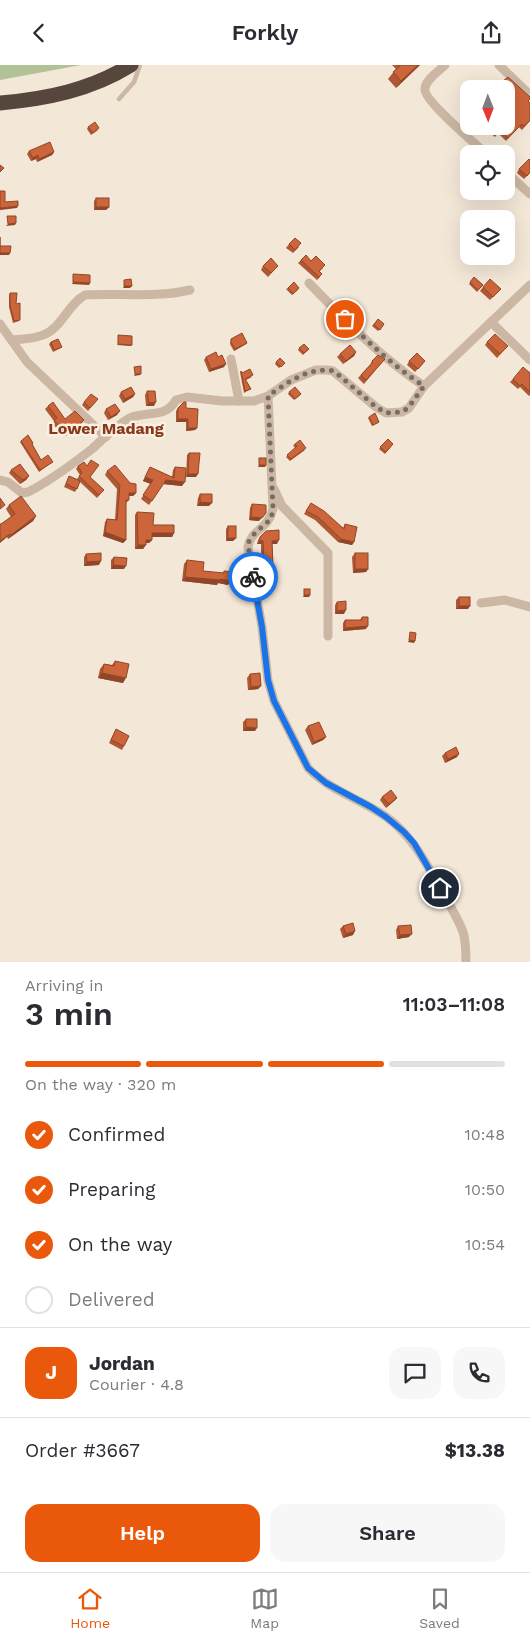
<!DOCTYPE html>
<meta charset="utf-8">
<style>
:root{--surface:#fff;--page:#f7f7f7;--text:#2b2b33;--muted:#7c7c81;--line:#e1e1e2;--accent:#ea580c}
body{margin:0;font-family:"Work Sans",sans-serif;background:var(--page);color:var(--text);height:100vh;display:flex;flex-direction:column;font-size:19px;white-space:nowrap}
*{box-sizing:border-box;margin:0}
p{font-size:16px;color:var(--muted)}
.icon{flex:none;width:28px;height:28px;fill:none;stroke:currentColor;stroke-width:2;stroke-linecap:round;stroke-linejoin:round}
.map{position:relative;height:897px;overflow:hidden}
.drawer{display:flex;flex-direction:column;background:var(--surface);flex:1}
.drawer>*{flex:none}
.needle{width:32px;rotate:179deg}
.tools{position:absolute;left:460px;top:15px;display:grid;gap:10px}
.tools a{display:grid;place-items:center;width:55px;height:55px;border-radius:10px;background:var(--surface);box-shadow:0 5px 20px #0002;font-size:25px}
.pin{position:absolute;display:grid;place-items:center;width:42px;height:42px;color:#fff;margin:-21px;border:2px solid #fff;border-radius:50%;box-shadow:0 1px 5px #0007}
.courier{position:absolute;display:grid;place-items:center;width:50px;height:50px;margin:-25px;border:4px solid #1a73e8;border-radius:50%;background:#fff;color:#222;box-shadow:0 1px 6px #0007}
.overview em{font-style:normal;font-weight:600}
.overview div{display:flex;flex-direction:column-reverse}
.overview{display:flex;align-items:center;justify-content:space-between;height:85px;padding:0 25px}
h1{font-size:32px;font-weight:600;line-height:38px}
.bar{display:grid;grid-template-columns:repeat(4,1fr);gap:8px 5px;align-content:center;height:60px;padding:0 25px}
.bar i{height:6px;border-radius:4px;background:var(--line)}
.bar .active{background:var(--accent)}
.bar p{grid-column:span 4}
.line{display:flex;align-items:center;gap:12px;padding:0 25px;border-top:1px solid var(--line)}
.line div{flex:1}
.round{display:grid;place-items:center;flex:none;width:52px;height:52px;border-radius:15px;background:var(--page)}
ol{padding:0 25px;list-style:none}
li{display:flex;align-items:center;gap:15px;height:55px}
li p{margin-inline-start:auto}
li .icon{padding:5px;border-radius:50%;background:var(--accent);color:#fff;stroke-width:4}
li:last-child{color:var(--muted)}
li i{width:28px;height:28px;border:2px solid var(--line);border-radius:50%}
.cta{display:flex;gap:10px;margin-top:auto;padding:10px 25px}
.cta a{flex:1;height:58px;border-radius:15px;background:var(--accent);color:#fff;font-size:20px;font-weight:600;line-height:58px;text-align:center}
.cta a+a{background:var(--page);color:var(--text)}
header{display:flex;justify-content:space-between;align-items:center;height:65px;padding:0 25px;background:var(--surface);font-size:22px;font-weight:600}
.dock{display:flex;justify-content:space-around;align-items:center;height:70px;border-top:1px solid var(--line);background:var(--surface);font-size:14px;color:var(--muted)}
.dock a{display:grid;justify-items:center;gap:2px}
.dock .active{color:var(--accent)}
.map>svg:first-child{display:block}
.green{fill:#b2c297}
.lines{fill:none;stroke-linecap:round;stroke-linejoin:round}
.lane{stroke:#cbb7a3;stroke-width:4.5}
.street{stroke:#cbb7a3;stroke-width:9}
.highway{stroke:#57463c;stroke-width:15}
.wall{fill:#b05733}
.shaded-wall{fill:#904729}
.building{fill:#cd653b;stroke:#904729}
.done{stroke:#786d63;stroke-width:5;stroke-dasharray:0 9}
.route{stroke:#1a73e8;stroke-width:6}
.labels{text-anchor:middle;stroke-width:5;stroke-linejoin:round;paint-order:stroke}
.neighbourhood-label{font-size:16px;font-weight:bold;fill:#89391a;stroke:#faf1e4}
</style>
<header><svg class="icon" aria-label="back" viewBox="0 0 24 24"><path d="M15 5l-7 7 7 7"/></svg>Forkly<svg class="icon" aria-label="share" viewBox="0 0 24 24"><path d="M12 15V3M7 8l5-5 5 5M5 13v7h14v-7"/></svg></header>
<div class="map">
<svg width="530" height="897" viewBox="0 0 530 897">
<rect width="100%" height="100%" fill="#f3e7d7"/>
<polygon class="green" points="0,0 81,0 0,15"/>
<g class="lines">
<polyline class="lane" points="119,34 134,17 140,0"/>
<g class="street">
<path d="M445,0C439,6 425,15 425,24C423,35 476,79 486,89"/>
<polyline points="499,0 530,30"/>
<polyline points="506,107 530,129"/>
<path d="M309,218C345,255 380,292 424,321"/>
<polyline points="491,257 530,295"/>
<polyline points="0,259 27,297 106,372"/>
<path d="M12,275C22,274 34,274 43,270C62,263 68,239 85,230C120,228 156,233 190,225"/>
<polyline points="231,294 239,336"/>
<path d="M268,331L273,444C268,465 251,464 248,482L262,562L268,615L274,636L308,703C329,725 360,734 385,751C412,770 426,798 442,826C449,840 458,853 463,867C466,876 466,887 466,897"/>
<path d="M0,415L8,417L22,428L28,427C48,417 74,398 92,384C101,376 122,355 132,352C149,346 166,353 176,335L187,332L222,336H254L268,331L291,315L316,305H328L333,306L376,342L386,348L402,347L409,343L424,321L530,220"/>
<polyline points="274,424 282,441 328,488 328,571"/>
<polyline points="481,538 505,535 530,542"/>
</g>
<path class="highway" d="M0,38C46,34 91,25 131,0"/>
</g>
<g class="wall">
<polygon points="392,0 420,0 396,23 388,14 396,4"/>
<polygon points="528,37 530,38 530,56 522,65 519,62 506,76 498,68 495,72 482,61 506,61"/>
<polygon points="88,62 98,65 91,70 87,64"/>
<polygon points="29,86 54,87 52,90 37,97 36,94 31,96 27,89"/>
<polygon points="519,104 530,108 524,114 517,108"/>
<polygon points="96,133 109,142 106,145 94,145 94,136"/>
<polygon points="289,179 299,182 293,188 286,183"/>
<polygon points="301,195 311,196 323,203 320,206 320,212 317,215 298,198"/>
<polygon points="263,201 278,201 268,212 261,205"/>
<polygon points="474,212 483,220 477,227 469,219"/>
<polygon points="483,222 498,227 490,235 480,226"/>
<polygon points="288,223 298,225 292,230 286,224"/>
<polygon points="10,228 16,239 19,256 13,258 9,242 9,230"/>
<polygon points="378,254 384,259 378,266 372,261"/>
<polygon points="346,262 352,268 349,271 344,265"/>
<polygon points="231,274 247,278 246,279 234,286 230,279"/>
<polygon points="51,277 61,283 53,287 49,279"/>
<polygon points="487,277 508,281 497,293 485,280"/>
<polygon points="299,283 309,284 303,290 298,285"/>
<polygon points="356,287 354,291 343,299 337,292 340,289"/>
<polygon points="206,292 218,292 224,302 209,307 204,295"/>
<polygon points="385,294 364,319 358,313 370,300 372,296"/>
<polygon points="409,296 425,296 415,307 407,300"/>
<polygon points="276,297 285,298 279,303 275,299"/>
<polygon points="241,306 242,308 252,312 246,315 251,324 249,325 244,328 240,307"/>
<polygon points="530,308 530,330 529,331 520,322 518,324 510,317 513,314"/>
<polygon points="147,326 154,341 146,341 145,330"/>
<polygon points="121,327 135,329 133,332 123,338 119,331"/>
<polygon points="289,327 300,330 294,335 288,329"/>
<polygon points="98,334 88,346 82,340 84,337"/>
<polygon points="48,341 65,354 82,358 66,371 52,359 54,356 45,344"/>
<polygon points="178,343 186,343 197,363 195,365 186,366 186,357 176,357 176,346"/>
<polygon points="106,344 117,350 108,355 104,348"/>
<polygon points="369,352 379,357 378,358 372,361 368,353"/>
<polygon points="388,374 393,379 385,389 379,384"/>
<polygon points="21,376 32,379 41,395 53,397 51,398 39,407 20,377"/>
<polygon points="295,379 305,385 290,396 286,392 295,383 293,380"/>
<polygon points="189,388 196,412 186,412 187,390"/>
<polygon points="78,401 104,425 97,433 80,417 75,427 64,422 69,411 79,415 77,414 80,410 76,404"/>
<polygon points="150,402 172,412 173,405 175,402 182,421 163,419 149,440 141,434 151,419 143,416"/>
<polygon points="11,405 29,411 26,415 20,419 9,408"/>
<polygon points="107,406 136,428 133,431 129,431 129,435 126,438 126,475 123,478 103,471 105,457 107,454 115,455 117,424 105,410"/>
<polygon points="200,429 209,441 197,441 198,433"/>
<polygon points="311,438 343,463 345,459 354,477 352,480 338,477 315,455 304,449"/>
<polygon points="252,439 259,456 249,455 250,443"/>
<polygon points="9,440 36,451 33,456 8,474 1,459 11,452 6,444"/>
<polygon points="137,447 153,460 174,468 172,472 152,472 152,475 149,478 146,478 143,484 135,484 135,450"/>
<polygon points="228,461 236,473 233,476 226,476 226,464"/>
<polygon points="260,472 277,479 272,479 273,501 270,504 261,504 261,479 257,479 258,475"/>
<polygon points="355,488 368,504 366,507 353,508 352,492"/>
<polygon points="86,489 99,500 84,501 84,492"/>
<polygon points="114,492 124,504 111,504 111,495"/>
<polygon points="187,495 203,506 223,508 224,506 228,520 218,518 217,520 182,516 184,499"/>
<polygon points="459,532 468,544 456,544 456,535"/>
<polygon points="337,537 344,549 335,549 335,540"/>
<polygon points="362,552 366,564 343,566 343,558 345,555 360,555"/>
<polygon points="115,596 123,618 98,613 100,604 104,599 112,600"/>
<polygon points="250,609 261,621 258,624 248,625 247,613"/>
<polygon points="246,654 255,666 243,666 243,657"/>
<polygon points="308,661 326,672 323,675 312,680 305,665"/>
<polygon points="116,664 124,681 122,685 109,678"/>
<polygon points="445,688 457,692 445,698 442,691"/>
<polygon points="382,732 397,733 394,736 386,743 380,735"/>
<polygon points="343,861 353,870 343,873 340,864"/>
<polygon points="398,861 409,872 397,874 396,865"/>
</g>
<g class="shaded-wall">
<polygon points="418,0 420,0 396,23 401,16"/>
<polygon points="54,87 52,90 37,97 39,94"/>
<polygon points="38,90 36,94 31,96 33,93"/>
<polygon points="18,141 17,143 0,145 0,143"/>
<polygon points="96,142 109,142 106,145 94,145"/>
<polygon points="16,158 15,160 6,161 8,159"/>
<polygon points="0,188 10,188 9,190 0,190"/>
<polygon points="73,217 90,218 89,220 72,219"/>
<polygon points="124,221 132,221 130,223 123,223"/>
<polygon points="247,278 246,279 234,286 235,284"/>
<polygon points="118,279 132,280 131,281 117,280"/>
<polygon points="356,287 354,291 343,299 346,296"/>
<polygon points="226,299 224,302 209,307 211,304"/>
<polygon points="135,309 141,309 140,310 134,311"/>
<polygon points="135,329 133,332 123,338 125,334"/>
<polygon points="156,337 154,341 146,341 149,338"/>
<polygon points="120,346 117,350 108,355 111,352"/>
<polygon points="178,354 188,354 186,357 176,357"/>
<polygon points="84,355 82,358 66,371 68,368"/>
<polygon points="188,363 197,363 195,365 186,366"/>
<polygon points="129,366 137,366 136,367 128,368"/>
<polygon points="259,400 266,400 265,402 258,402"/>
<polygon points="188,409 198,409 196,412 186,412"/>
<polygon points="29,411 26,415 20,419 23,415"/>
<polygon points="145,412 153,415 151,419 143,416"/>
<polygon points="166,415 185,417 182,421 163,419"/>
<polygon points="129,428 136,428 133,431 127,431"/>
<polygon points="200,437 212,438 209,441 197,441"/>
<polygon points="266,448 259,456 249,455 251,452"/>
<polygon points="36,451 33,456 8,474 11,470"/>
<polygon points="105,467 126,475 123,478 103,471"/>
<polygon points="152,468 174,468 172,472 150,472"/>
<polygon points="10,469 6,473 0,478 0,476"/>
<polygon points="228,473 236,473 233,476 226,476"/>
<polygon points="341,474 354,477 352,480 338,477"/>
<polygon points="146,475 152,475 149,478 143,478"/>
<polygon points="279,475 277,479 270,479 272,476"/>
<polygon points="260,476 263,476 261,479 257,479"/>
<polygon points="138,480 146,480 143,484 135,484"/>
<polygon points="101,496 99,500 84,501 87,497"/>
<polygon points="113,500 126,501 124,504 111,504"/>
<polygon points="264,501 273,501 270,504 261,504"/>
<polygon points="355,504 368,504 366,507 353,508"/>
<polygon points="185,512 220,514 231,516 228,520 218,518 217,520 182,516"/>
<polygon points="304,530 310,530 309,532 303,532"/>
<polygon points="459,541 470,541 468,544 456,544"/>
<polygon points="346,545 344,549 335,549 337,546"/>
<polygon points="368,561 366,564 343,566 345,563"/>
<polygon points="409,575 415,576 414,578 408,577"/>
<polygon points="102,608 126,613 123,618 98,613"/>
<polygon points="261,621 258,624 248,625 251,622"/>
<polygon points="246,662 257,663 255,666 243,666"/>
<polygon points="326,672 323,675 312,680 314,677"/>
<polygon points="459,689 457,692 445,698 448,694"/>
<polygon points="397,733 394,736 386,743 389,739"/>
<polygon points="355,866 353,870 343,873 346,869"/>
<polygon points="412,869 409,872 397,874 400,870"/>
</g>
<g class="building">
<polygon points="401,0 418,0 401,16 393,7"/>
<polygon points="508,12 530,32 530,34 528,36 530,38 530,55 524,61 522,59 508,73 500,65 498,69 488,61 506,61 506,24 494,24 502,15 503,16"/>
<polygon points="95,57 99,63 93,68 88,62"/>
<polygon points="50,77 54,87 39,94 38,90 33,93 29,86"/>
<polygon points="529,94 530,95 530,107 527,111 519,104"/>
<polygon points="0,100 4,103 0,107"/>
<polygon points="0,126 5,126 5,137 18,136 18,141 0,143"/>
<rect x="96" y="133" width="13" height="9"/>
<polygon points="7,151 16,151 16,158 8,159"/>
<polygon points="0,172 0,181 11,181 10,188 0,188"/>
<polygon points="295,173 301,178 295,185 289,179"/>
<polygon points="306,190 311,196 316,191 325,200 319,206 322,209 319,212 301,195"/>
<polygon points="271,193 278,201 271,208 263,201"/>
<polygon points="73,209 90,210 90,218 73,217"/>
<polygon points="474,212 483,220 478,225 470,217"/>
<polygon points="131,214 132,221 124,221 124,215"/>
<polygon points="490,214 501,224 493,232 483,222"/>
<polygon points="294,217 299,223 293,229 288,223"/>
<polygon points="10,228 17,228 16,239 20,238 20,255 14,256 10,240"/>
<polygon points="378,254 384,259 380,265 374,260"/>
<polygon points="346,262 352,268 350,269 345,264"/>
<polygon points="242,268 247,278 235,284 231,277 231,274"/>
<polygon points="495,269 508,281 500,289 487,277"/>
<polygon points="118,270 132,271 132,280 118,279"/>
<polygon points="58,274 62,282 54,285 51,277"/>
<polygon points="304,279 309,284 304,288 299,283"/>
<polygon points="350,280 356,287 346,296 340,289"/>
<polygon points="216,287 218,292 222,290 226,299 211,304 206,292"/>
<polygon points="417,288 425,296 418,304 409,296"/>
<polygon points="378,290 385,294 366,315 361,310 373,297 372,296"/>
<polygon points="280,293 285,298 281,302 276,297"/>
<polygon points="141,301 141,309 135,309 134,302"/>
<polygon points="523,302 530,308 530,327 522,319 520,321 513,314"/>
<polygon points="250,304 253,310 245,314 251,324 245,326 241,306 242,308"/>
<polygon points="131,322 135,329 125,334 121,327"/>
<polygon points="295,322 301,329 295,334 289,327"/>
<polygon points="147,326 155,326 156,337 149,338"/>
<polygon points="91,329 98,334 90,343 84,337"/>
<polygon points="53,337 65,354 75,346 84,355 68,368 54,356 57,353 48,341"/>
<polygon points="184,337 186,337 186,343 198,344 197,363 188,363 188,354 178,354 178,343"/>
<polygon points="115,339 120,346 111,352 106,344"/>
<polygon points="375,348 379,357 373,360 369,352"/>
<polygon points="137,358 137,366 129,366 129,360"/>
<polygon points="28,370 33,378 32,379 41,395 48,390 53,397 40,405 21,376"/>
<polygon points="388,374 393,379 386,387 380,382"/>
<polygon points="300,375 306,383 291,394 287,390 297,381 295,379"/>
<polygon points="189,388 200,388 198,409 188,409"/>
<rect x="259" y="393" width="7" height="7"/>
<polygon points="91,395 99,400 90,412 104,425 99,430 79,411 82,408 78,401 84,397 87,401"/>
<polygon points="20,399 29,411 23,415 11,405"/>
<polygon points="115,400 130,418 136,419 136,428 129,428 129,435 126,435 126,475 105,467 107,454 117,455 120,420 107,406"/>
<polygon points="150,402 174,413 175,402 186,403 185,417 166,415 152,436 143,430 153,415 145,412"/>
<polygon points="69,411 80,416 77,424 66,419"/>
<polygon points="200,429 212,429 212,438 200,437"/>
<polygon points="21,431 36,451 11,470 10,469 0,476 0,459 1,459 15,449 9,440"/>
<polygon points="0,433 5,440 0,444"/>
<polygon points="311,438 324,446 344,464 345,459 357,462 354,477 341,474 318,452 306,446"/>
<polygon points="252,439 266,440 266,448 262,453 251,452"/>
<polygon points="137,447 154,448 153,460 174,460 174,468 152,468 152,475 146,475 146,480 138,480"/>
<rect x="228" y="461" width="8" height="12"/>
<polygon points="279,465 279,475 272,476 273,501 264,501 263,476 260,476 260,472 266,466"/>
<polygon points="101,488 101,496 87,497 86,489"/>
<rect x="355" y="488" width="13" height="16"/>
<polygon points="114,492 127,493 126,501 113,500"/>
<polygon points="187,495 204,497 203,506 224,508 224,506 233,507 231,516 220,514 220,515 185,512"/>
<rect x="304" y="524" width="6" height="6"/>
<rect x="459" y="532" width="11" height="9"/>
<polygon points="346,536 346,545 337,546 337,537"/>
<polygon points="362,552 368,552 368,561 345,563 345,555 362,555"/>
<polygon points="410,567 416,568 415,576 409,575"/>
<polygon points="115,596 129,599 126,613 102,608 104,599 114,601"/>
<polygon points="260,608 261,621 251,622 250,609"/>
<polygon points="246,654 257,654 257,663 246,662"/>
<polygon points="319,657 326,672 314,677 308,661"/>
<polygon points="116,664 129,671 124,681 111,675"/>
<polygon points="456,682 459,689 448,694 445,688"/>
<polygon points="391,725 397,733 389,739 382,732"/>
<polygon points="353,858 355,866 346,869 343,861"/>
<polygon points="411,860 412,869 400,870 398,861"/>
</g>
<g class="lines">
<path class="done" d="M253,512L249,492V476L255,468L271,454L273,444L268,331C287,318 309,301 334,306L376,342L386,348L402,347L408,343L424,321C395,302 370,279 345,254"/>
<polyline class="route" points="253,512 262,562 268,615 274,636 308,703 326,718 371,742 386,752 404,767 414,778 440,823"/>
</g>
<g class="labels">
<g class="neighbourhood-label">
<text x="106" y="369">Lower Madang</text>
</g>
</g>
</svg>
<div class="tools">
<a><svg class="needle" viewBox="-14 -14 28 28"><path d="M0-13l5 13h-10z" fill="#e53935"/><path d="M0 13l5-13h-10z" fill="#7c7c81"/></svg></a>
<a><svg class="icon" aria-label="locate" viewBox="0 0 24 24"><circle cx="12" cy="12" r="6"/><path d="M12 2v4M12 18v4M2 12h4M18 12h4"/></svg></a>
<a><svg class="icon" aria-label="layers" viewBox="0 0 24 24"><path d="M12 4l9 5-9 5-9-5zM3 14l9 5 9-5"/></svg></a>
</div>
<div class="pin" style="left:345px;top:254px;background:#ea580c"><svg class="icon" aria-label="bag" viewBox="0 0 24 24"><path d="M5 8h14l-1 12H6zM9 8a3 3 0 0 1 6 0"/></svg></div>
<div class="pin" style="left:440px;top:823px;background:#1f2937"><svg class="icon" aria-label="home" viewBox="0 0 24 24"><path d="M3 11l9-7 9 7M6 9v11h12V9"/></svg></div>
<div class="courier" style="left:253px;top:512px"><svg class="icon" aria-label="bike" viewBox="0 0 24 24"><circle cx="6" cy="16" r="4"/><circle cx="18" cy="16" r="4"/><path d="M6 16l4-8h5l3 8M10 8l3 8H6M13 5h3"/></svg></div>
</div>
<section class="drawer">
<div class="overview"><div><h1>3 min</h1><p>Arriving in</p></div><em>11:03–11:08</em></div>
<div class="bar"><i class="active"></i><i class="active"></i><i class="active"></i><i></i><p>On the way · 320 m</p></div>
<ol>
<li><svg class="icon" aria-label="check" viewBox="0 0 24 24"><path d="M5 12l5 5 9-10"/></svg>Confirmed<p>10:48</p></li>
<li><svg class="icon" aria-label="check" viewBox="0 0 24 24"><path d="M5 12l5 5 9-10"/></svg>Preparing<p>10:50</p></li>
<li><svg class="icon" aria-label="check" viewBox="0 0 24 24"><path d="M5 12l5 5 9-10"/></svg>On the way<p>10:54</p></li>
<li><i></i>Delivered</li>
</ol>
<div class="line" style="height:90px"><b class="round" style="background:var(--accent);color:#fff">J</b><div><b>Jordan</b><p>Courier · 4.8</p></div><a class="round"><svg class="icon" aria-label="chat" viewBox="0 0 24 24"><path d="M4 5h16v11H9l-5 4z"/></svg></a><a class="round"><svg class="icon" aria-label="phone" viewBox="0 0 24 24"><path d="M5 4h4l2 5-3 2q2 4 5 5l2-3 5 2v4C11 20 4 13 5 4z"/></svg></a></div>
<div class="line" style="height:65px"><div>Order #3667</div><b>$13.38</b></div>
<div class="cta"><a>Help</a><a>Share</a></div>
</section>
<nav class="dock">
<a class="active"><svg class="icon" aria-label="home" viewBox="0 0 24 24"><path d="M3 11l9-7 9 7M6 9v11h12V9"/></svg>Home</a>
<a><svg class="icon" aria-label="map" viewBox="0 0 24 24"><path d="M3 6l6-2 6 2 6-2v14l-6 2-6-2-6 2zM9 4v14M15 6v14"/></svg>Map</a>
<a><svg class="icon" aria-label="saved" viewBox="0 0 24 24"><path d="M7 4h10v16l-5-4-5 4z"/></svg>Saved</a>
</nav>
